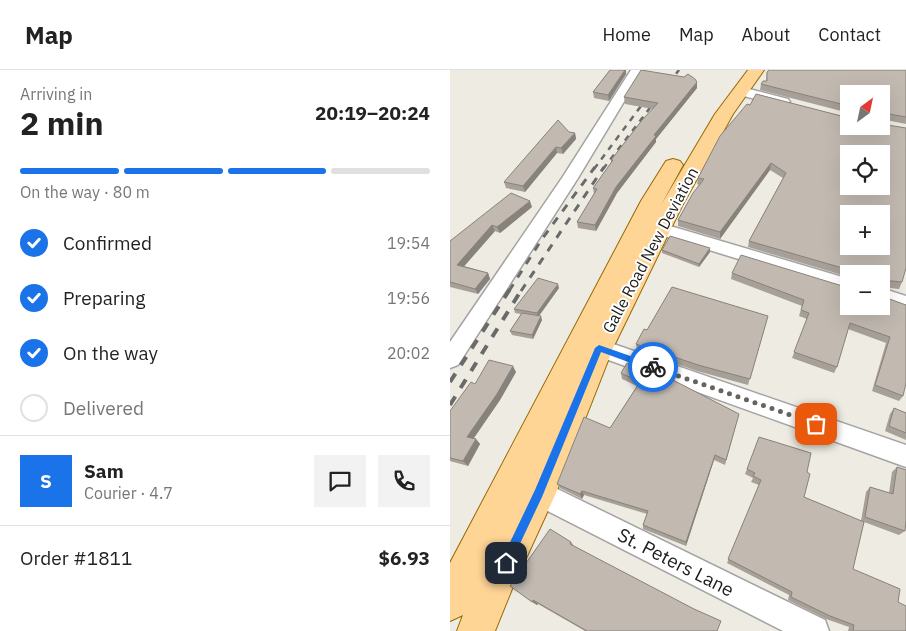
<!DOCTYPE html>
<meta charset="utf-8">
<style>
:root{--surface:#fff;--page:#f2f2f2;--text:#222;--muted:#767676;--line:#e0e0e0;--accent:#1a73e8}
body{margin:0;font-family:"IBM Plex Sans",sans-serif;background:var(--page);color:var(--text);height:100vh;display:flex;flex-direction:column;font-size:19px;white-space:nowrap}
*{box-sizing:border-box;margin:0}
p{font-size:16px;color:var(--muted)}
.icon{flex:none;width:28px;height:28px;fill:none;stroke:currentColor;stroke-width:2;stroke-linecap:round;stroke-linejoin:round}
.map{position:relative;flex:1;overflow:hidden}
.details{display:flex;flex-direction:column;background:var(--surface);width:450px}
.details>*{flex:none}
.needle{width:32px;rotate:33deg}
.tools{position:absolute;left:390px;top:15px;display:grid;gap:10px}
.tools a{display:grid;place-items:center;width:50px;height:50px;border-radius:0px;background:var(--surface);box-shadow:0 5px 20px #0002;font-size:25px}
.pin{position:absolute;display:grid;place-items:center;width:42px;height:42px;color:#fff;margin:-21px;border-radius:10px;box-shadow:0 2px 8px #0006}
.courier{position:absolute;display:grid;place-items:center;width:50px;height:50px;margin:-25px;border:4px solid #1a73e8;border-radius:50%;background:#fff;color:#222;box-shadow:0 1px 6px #0007}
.head em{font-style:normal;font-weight:800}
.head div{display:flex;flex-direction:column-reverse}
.head{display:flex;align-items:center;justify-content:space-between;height:85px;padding:0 20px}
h1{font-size:32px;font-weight:800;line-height:38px}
.bar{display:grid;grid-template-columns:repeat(4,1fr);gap:8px 5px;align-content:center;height:60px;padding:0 20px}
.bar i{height:6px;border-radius:4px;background:var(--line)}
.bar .selected{background:var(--accent)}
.bar p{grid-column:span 4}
.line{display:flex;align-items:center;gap:12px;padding:0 20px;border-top:1px solid var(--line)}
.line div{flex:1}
.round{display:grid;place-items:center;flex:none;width:52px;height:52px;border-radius:0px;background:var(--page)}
ol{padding:0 20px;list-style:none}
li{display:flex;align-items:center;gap:15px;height:55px}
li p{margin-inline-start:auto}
li .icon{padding:5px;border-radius:50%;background:var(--accent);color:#fff;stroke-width:4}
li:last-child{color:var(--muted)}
li i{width:28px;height:28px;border:2px solid var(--line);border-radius:50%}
header{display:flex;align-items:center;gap:30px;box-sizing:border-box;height:70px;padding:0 25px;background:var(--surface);border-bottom:1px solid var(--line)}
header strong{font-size:24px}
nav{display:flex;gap:28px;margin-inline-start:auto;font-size:18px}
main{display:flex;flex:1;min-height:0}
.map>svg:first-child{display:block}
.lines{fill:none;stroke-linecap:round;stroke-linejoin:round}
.minor-casing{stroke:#a3a3a3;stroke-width:3}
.primary-casing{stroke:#956900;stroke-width:2}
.minor{fill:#fff;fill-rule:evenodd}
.primary{fill:#ffd596;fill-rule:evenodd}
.rail-far2{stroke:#6a6a6a;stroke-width:2.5;stroke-dasharray:6 6;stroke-linecap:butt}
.rail-far1{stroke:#6a6a6a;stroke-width:3;stroke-dasharray:8 8;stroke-linecap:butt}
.rail{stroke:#6a6a6a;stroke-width:4;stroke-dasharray:10 10;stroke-linecap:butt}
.wall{fill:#a7a098}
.shaded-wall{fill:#88827c}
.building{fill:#c2bab1;stroke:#88827c;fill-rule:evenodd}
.route{fill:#1a73e8}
.done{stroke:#666461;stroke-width:5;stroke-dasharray:0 9}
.labels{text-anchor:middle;stroke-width:4;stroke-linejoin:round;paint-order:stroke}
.street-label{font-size:16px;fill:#1c1c1c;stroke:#fff}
.near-street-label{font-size:19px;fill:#1c1c1c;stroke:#fff}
</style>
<header>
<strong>Map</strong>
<nav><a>Home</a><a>Map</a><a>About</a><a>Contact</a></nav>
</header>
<main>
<section class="details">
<div class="head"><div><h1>2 min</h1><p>Arriving in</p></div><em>20:19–20:24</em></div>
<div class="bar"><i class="selected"></i><i class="selected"></i><i class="selected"></i><i></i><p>On the way · 80 m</p></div>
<ol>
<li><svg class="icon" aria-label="check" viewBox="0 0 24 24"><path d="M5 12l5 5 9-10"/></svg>Confirmed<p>19:54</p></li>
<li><svg class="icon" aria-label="check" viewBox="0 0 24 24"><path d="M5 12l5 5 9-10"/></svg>Preparing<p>19:56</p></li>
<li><svg class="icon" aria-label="check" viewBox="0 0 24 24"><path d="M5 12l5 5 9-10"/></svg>On the way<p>20:02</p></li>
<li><i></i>Delivered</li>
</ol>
<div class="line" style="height:90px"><b class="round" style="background:var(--accent);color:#fff">S</b><div><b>Sam</b><p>Courier · 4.7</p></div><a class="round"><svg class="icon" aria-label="chat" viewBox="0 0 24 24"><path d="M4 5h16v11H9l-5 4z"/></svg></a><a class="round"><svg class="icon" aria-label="phone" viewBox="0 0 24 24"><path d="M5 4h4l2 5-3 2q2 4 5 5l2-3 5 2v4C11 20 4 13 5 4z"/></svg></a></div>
<div class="line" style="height:65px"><div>Order #1811</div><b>$6.93</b></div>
</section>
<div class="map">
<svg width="456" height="561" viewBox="0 0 456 561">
<rect width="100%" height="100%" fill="#eeebe2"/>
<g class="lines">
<defs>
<g id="minor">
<polygon points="181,0 193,0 128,108 8,295 0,298 0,272 112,108"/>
<polygon points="291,17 338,29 340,32 333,36 286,24 284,21"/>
<polygon points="210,153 399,209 399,223 204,163 201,159 204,155"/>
<polygon points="431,218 456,226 456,240 431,232"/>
<polygon points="149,269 456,375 456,397 142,284 138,278 142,272"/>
<polygon points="89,410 375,550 379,561 333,561 80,432 76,423 80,414"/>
</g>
<polygon id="primary" points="298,0 314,0 283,44 232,136 163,278 106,423 62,519 45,561 7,561 13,545 0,551 0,493 191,131 216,91 223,89 230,91 233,95 211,135 265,44"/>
</defs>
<use href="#minor" class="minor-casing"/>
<use href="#primary" class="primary-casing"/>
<use href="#minor" class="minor"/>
<use href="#primary" class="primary"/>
<g class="rail-far2">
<polyline points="144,99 197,28"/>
<polyline points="153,99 229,0"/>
</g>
<g class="rail-far1">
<polyline points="59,221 92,169 145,97"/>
<polyline points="71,221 154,97"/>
</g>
<g class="rail">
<polyline points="0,312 60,219"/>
<polyline points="0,335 72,219"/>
</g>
</g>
<g class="wall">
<polygon points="160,0 176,0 176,4 159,31 144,28 143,22"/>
<polygon points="456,0 456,54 431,49 431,24 399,24 399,43 310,20 311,14 316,11 317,2"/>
<polygon points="247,18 206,69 206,72 167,123 146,161 128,158 127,152 144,124 143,118 161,93 161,90 203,39 175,34 174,27"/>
<polygon points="399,48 452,212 449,219 431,217 431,204 399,204 399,207 298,177 299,171 333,108 320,100 270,169 228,156 228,150 249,115 247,114 248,108"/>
<polygon points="119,62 125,63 126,69 113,84 107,83 75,122 56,118 54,112"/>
<polygon points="82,137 50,163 45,161 14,196 38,203 40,209 28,224 0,217 0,171"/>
<polygon points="212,180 260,182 249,197 212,183"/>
<polygon points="282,203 399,236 431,218 453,326 449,331 422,321 436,273 398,259 387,297 384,303 342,288 357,249 349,246 352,236 281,209"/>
<polygon points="109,218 89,246 92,250 83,269 62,265 60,261 71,244 65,243 64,239"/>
<polygon points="318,246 298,315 247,301 187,280 186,274 197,260"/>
<polygon points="66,302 50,330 24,368 30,374 18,396 0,391 0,341 25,314"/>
<polygon points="171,303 289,344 275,395 264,390 236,476 193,459 193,455 197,444 134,425 132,429 110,418 107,414 160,358 187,316 172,309"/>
<polygon points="444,338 456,343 456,370 435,361 440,344"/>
<polygon points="447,397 456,400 456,456 455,456 455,461 449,465 414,452 403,499 448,532 456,561 398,561 399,557 376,549 338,530 339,525 277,493 309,415 301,412 303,408 295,404 297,399 357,402 354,427 411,451 416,422 420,417 439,423 442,402"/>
<polygon points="121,472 124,476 267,561 135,561 88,534 87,535 60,516"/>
</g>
<g class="shaded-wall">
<polygon points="175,0 176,0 176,4 159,31 158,25"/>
<polygon points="247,12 247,18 206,69 206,72 167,123 146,161 145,155 166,117 204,65"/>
<polygon points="125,63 126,69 113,84 111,78"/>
<polygon points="106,77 107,83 75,122 73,116"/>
<polygon points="321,93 320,100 270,169 270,162"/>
<polygon points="80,131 82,137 50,163 47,157"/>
<polygon points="42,155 45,161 10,201 7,195"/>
<polygon points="260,178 260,182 249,197 249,194"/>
<polygon points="38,203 40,209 28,224 25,219"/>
<polygon points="108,214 109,218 88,247 87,243"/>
<polygon points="91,246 92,250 83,269 82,265"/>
<polygon points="63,296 66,302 50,330 21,372 17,367"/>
<polygon points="26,369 30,374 18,396 13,391"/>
<polygon points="265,385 264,390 236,476 236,472"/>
<polygon points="132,421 134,425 132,429 130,424"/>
<polygon points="83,530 88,534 87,535 82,532"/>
</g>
<g class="building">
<polygon points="160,0 175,0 158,25 143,22"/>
<polygon points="191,0 234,7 238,4 245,9 247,12 204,65 206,66 166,117 145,155 127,152 147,119 143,118 163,90 161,90 193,49 208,33 174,27"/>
<polygon points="319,0 456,0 456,47 434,43 431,48 431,24 399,24 399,36 311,14 313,11 317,11 317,2"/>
<path d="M306,24L399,48V56H431V54L456,58V198L452,212L431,210V204H403V201L299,171L336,103L321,93L270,162L228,150L243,123L254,109L248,108L270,66L297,34L300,35ZM399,84H431V116H399ZM399,144H431V176H399Z"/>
<polygon points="108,50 119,62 125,63 111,78 106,77 73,116 54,112"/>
<polygon points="61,123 80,131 47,157 42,155 7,195 38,203 25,219 0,212 0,171"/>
<polygon points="220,166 260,178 249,194 212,180"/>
<polygon points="291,185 399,218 399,236 431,236 431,218 432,219 434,227 456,235 456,313 453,326 425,315 440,267 400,253 387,297 344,282 359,243 351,240 354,230 282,203"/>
<polygon points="88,208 108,214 87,243 64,239"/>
<polygon points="222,217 318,246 300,309 248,295 186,274 194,259 197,260"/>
<polygon points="72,243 91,246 82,265 60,261"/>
<polygon points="39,290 63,296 47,324 17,367 26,369 13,391 0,388 0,341 21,312 25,314"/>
<polygon points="177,293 219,308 289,344 276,390 265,385 236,472 193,455 198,441 132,421 130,424 107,414 134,347 160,358 190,312 171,303"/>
<polygon points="444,338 456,343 456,363 439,356"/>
<polygon points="309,367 361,383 357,402 360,404 354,427 414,452 403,499 450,519 448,532 456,536 456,561 403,561 404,555 380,546 341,527 342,522 278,489 311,410 303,406 305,403 297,399"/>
<polygon points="447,397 456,400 456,450 455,461 415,447 420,417 443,424"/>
<polygon points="100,459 121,472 120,474 244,539 271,551 267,561 137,561 83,530 82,532 60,516"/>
</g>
<polygon class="route" points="149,275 206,295 208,297 203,301 151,282 92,427 59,497 56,498 52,497 50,493 52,489 85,420 145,278"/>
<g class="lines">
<polyline class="done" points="203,297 366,354"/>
</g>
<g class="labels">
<g class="street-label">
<text transform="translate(200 180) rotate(-62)" y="6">Galle Road New Deviation</text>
</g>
<g class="near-street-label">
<text transform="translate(226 492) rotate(27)" y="7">St. Peters Lane</text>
</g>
</g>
</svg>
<div class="tools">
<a><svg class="needle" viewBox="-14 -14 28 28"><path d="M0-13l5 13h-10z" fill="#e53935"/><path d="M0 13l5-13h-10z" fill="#767676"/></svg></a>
<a><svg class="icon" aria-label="locate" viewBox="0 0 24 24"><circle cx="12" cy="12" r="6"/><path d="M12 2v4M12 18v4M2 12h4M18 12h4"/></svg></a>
<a>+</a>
<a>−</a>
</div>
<div class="pin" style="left:366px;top:354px;background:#ea580c"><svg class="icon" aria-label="bag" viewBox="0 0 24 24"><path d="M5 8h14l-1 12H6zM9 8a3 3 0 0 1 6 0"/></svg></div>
<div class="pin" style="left:56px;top:493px;background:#1f2937"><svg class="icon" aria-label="home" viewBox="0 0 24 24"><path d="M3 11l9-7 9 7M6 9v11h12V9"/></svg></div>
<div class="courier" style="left:203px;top:297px"><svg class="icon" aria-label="bike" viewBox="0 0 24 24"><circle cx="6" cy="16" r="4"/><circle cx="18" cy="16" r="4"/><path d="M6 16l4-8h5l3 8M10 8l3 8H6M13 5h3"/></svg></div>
</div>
</main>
